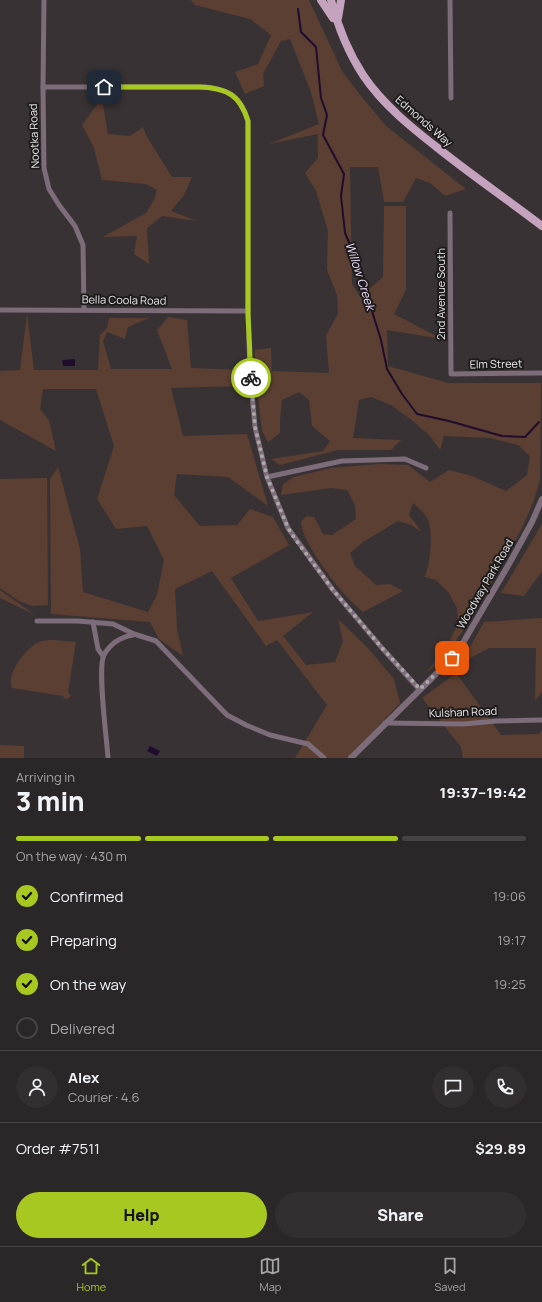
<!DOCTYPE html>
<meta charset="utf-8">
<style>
:root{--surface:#2b2627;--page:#332e2f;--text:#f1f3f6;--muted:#a6a5a7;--line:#474344;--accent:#a7c820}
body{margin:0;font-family:Manrope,sans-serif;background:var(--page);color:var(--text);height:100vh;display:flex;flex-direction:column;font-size:15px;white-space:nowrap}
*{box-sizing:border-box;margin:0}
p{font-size:13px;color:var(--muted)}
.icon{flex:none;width:22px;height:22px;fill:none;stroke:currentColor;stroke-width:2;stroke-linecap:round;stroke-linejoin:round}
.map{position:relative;height:758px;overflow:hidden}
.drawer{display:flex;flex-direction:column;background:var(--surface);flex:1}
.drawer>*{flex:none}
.pin{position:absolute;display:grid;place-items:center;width:34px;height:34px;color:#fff;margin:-17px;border-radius:8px;box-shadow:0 2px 6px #0006}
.courier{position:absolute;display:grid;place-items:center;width:40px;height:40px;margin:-20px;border:3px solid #a7c820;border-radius:50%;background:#fff;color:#222;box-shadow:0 1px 5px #0007}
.headline em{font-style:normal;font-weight:800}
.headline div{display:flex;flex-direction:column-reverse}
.headline{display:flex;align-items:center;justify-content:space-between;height:68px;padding:0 16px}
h1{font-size:26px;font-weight:800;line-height:30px}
.bar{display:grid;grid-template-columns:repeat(4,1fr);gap:6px 4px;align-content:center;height:48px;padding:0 16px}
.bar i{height:5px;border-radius:3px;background:var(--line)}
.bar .active{background:var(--accent)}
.bar p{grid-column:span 4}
.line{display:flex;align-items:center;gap:10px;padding:0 16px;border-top:1px solid var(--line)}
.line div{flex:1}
.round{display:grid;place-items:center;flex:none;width:42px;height:42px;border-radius:21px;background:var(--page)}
ol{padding:0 16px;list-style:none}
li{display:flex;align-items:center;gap:12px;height:44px}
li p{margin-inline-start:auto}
li .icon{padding:4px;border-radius:50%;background:var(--accent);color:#111;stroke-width:4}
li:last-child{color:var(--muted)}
li i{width:22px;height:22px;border:2px solid var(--line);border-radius:50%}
.action{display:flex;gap:8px;margin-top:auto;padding:8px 16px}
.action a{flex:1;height:46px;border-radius:24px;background:var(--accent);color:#111;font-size:16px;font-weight:800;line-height:46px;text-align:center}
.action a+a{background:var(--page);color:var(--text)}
.tab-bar{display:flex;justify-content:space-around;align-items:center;height:56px;border-top:1px solid var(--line);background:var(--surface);font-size:11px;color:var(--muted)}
.tab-bar a{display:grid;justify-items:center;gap:2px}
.tab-bar .active{color:var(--accent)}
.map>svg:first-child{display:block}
.green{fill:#5b3f32}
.water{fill:#200d2e}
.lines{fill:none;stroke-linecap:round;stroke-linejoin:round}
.stream{stroke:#200d2e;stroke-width:2}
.minor{stroke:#7d6c79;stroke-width:5}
.tertiary{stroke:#7d6c79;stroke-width:6}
.primary{stroke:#c5a2be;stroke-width:8}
.done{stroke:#ada8aa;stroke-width:4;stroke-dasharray:0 7.2}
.route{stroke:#a7c820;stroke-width:5}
.labels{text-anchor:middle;stroke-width:4;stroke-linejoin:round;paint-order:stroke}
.street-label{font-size:11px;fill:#ece8e9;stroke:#1e1b1c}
.water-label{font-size:12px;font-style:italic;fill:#ecdef9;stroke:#1e1b1c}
</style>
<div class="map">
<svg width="542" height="758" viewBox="0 0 542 758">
<rect width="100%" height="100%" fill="#393234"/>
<g class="green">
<path d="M191,0H309L342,71L361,96L386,126L466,189L445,196L430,183L416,178L403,202H384L378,167H350L352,284L360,297L383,277L384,206H406V290L394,314L442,339L387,330L388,366L448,383H541L540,480L533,503L522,528L475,612L442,662L426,672L439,658L450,640L458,623L457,608L449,593L436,580L425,577C430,561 433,540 429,523C427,515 420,509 413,503L409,515L422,532L411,525L398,521L363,542L350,553L355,566L376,585L390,584L403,591L363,612C357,606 350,601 345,595C332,580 301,540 301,521L307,516L314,517L323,534L332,535L356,519L355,505L347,490L331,488L281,495L283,484L294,477L331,468L379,464L408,465L430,482L449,470L472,476L506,491L527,475L530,456L518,445L490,438L444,436L440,450L430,436L413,421L391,405L371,397L359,400L353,438L401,440L391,450H338L280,465L271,459L323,451L330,441L312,426L309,400L299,392L282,400L280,420V433L268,442L262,431L254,364L255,350L271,348L272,371L329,373L326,335L338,314L337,295L327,270L328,231L316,191L305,173L318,158V134L269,144L319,124L311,92L290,39L281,41L263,74L264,86L245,94L235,72L258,64L271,35L250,19L195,5Z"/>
<polygon points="102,98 108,134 130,136 143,127 147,137 172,177 192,177 184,195 171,211 197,221 162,216 147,228 149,264 134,254 137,236 103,237 146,213 154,200 157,190 146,184 102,180 94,148 82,125"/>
<polygon points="27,314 34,370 98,370 100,335 107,328 109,318 149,318 128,327 125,339 107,332 103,341 111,369 172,369 157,330 168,317 187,320 191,368 243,370 243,386 171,388 183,436 247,434 268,506 228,477 177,474 174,495 200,526 237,525 250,509 273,517 289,545 231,578 258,621 313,612 283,636 306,665 335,662 343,641 338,619 368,648 394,679 400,703 349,758 295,758 327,705 277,640 266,646 212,571 175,589 177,629 183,656 159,639 150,622 51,614 50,479 58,467 80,549 83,592 148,612 157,595 164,560 147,526 116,529 97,499 114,446 96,389 43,389 40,409 49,420 56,451 0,420 0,371 20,370"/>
<polygon points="47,478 48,605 32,606 19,601 0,588 0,479"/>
<polygon points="542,524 542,571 524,596 501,593"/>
<polygon points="0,590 35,615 0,598"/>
<polygon points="542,618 542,692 535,700 536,648 489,648 461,663 484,622"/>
<path d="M55,640L76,642L68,692L71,696L66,700L63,696L12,688C6,673 26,648 39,642C44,640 50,640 55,640Z"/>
<polygon points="456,673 501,735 539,734 542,731 542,758 463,758 461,747 422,698"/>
<polygon points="0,745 24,746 24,758 0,758"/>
</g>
<g class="water">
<polygon points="75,359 75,366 63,366 62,360"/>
<polygon points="150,746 160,751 157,756 147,751"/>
</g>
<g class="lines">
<polyline class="stream" points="298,9 301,32 316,47 321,98 327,115 323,135 344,174 341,196 345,233 354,254 359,276 367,295 381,340 387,369 402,394 417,414 449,421 502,436 525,437 539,422"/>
<g class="minor">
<polyline points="44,0 43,87 44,168 49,189 59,205 75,226 83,245 84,310"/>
<polyline points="450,0 451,98"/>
<path d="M43,87H206C231,90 241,97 248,121V311L250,372L255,427L267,477L288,528L333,590L382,648L419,689"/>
<polyline points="450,213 451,374 542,373"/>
<polyline points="0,310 248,311"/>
<polyline points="267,477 342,461 405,459 426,468"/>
<polyline points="37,621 78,621 113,624 134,634 156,641 227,715 246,725 270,735 308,744 324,758"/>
<polyline points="93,622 98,649 103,656"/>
<polyline points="385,723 464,724 496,721 542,720"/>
<path d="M108,758C107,740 97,668 104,655C110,644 121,637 133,635"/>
</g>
<polyline class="tertiary" points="351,758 443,667 460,648 509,564 532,522 542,499"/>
<g class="primary">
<polyline points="321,0 333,18"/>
<path d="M331,0C338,27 348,52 363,75C383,105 412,128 439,149C473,176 508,200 542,226"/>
<polyline points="338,18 341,0"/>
</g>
</g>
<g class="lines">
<polyline class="done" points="251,378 255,427 267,477 288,528 293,536 333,590 382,648 420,689 452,658"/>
<path class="route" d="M104,87H200C227,88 240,95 248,121V314L251,378"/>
</g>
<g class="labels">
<g class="street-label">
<text transform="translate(424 121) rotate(41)" y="4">Edmonds Way</text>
<text transform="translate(34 136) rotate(-92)" y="4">Nootka Road</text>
<text transform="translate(441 294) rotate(-90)" y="4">2nd Avenue South</text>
<text transform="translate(124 300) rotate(1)" y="4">Bella Coola Road</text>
<text transform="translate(496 364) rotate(-1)" y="4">Elm Street</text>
<text transform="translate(485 584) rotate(-60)" y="4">Woodway Park Road</text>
<text transform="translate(463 712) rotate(-2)" y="4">Kulshan Road</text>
</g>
<g class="water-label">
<text transform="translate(360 276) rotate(72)" y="4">Willow Creek</text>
</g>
</g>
</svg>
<div class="pin" style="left:452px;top:658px;background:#ea580c"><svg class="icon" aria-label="bag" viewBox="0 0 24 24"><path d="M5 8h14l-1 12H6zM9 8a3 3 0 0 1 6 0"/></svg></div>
<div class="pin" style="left:104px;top:87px;background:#1f2937"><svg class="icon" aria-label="home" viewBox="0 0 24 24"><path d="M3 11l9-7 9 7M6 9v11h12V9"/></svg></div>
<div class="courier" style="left:251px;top:378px"><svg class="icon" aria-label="bike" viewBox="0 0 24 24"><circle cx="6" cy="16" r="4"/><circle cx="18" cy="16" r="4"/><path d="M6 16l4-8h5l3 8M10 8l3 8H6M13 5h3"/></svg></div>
</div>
<section class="drawer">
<div class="headline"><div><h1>3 min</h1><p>Arriving in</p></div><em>19:37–19:42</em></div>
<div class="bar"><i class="active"></i><i class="active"></i><i class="active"></i><i></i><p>On the way · 430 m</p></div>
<ol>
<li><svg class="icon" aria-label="check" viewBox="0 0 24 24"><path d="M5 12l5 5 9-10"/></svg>Confirmed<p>19:06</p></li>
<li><svg class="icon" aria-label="check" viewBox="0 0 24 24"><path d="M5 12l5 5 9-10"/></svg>Preparing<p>19:17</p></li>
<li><svg class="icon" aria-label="check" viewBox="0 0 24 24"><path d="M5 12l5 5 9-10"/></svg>On the way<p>19:25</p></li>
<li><i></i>Delivered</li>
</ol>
<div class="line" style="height:72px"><a class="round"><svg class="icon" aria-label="person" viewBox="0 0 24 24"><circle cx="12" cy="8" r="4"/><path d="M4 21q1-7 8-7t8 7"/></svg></a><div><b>Alex</b><p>Courier · 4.6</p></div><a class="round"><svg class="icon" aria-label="chat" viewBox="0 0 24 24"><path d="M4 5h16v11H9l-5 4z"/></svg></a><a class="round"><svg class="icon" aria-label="phone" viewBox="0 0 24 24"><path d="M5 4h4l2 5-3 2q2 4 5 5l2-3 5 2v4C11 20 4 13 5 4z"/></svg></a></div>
<div class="line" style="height:52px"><div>Order #7511</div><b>$29.89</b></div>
<div class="action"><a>Help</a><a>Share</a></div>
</section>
<nav class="tab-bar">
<a class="active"><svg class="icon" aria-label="home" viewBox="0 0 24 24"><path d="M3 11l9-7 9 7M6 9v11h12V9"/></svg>Home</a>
<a><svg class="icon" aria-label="map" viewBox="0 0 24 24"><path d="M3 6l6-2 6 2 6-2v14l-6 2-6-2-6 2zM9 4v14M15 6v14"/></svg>Map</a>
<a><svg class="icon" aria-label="saved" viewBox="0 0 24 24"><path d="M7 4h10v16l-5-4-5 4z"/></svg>Saved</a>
</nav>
